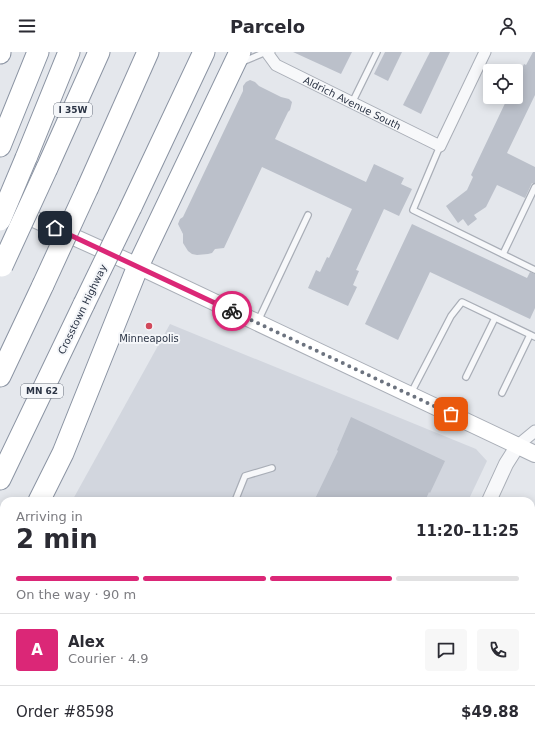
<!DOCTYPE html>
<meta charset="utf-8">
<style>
:root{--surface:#fff;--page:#f7f7f7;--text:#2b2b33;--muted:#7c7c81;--line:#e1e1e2;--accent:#db2777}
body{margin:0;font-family:"DejaVu Sans",sans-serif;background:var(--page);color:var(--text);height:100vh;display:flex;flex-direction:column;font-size:15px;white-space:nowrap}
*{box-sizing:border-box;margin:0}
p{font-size:13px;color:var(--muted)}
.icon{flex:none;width:22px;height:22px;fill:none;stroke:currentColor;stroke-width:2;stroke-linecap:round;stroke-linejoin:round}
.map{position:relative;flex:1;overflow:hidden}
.side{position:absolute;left:0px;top:445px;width:535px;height:248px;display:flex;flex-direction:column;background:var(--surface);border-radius:12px 12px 0 0;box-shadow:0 2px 10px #0003}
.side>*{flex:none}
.buttons{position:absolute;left:483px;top:12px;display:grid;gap:8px}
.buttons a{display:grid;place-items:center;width:40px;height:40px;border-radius:4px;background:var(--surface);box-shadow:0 2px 10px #0003;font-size:20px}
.pin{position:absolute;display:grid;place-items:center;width:34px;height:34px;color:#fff;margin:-17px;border-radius:8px;box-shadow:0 2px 6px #0006}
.courier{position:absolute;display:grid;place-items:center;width:40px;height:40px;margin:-20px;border:3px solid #db2777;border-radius:50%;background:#fff;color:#222;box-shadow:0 1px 5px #0007}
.summary em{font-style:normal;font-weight:600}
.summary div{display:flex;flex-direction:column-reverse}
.summary{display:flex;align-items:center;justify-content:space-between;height:68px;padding:0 16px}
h1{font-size:26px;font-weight:600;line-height:30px}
.bar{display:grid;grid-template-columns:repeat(4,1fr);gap:6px 4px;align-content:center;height:48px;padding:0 16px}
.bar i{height:5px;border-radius:3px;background:var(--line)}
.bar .selected{background:var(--accent)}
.bar p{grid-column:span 4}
.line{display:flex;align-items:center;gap:10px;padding:0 16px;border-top:1px solid var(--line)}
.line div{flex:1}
.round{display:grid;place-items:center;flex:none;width:42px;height:42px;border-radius:4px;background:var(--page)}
header{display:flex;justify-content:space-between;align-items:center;height:52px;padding:0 16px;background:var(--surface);font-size:18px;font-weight:600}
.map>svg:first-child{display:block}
.built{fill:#d2d6de}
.building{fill:#bbc0ca}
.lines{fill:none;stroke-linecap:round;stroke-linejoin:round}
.service-casing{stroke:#a9aeb7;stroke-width:8}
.minor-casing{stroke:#a9aeb7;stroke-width:13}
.tertiary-casing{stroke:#a9aeb7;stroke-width:16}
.secondary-casing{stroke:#a9aeb7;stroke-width:18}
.motorway-casing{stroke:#8b94a3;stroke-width:23}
.service{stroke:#f7f8fa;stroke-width:5.5}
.minor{stroke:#f7f8fa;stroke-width:11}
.tertiary{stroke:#f7f8fa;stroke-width:14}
.secondary{stroke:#fff;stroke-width:16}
.motorway{stroke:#fff;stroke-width:21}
.motorway-bridge-casing{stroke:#8b94a3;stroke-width:23;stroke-linecap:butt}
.motorway-bridge{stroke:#fff;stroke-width:21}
.done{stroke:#6c737f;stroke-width:4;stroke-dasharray:0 7.2}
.route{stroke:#db2777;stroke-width:5}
.poi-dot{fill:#d1495b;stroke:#f4f6f9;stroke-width:1.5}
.labels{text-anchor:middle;stroke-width:4;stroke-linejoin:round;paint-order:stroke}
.shield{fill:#f4f6f9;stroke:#676e7b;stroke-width:1}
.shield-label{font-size:9px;font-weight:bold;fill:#2b3445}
.street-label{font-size:10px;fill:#2b3445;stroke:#f4f6f9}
.poi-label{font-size:10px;fill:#2b3445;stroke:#f4f6f9}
</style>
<header><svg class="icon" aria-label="menu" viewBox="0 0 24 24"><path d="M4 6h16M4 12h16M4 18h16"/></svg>Parcelo<svg class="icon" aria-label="person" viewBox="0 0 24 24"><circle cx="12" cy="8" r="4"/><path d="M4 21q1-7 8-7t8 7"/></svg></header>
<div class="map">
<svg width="535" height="693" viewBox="0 0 535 693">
<rect width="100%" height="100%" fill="#e4e7ec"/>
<g class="built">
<polygon points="170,272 476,397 487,409 468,449 72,449"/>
<polygon points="4,573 4,689 358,689 356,693 0,693 0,581"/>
</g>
<g class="building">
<polygon points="293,0 352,0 341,22"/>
<polygon points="385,0 402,0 388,29 374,22"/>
<polygon points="430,0 450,0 421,62 403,53"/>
<polygon points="533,0 535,0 535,43 507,101 535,115 535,131 532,131 525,146 497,133 486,155 474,163 477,167 468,174 463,167 458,171 446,154 467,138 473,125 471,123 508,45 516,45 516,29 524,12 526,13"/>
<polygon points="250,28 255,30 259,34 281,45 289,47 292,50 290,58 288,60 275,87 366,130 374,112 404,126 401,132 412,137 399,164 384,157 356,218 359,219 353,233 357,235 348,254 308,236 316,218 320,220 327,205 329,206 352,157 262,115 224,196 215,197 212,201 208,202 197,203 192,202 188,199 183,191 183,182 178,172 180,167 183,165 243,39 243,34 246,30"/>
<polygon points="412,172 527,226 530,220 535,222 535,256 530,267 430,220 398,288 365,272"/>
<polygon points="351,365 445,409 430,441 429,440 425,449 314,449 338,399 337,398"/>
</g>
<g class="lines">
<defs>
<g id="service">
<polyline points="242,10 266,0"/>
<polyline points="352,51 377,0"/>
<polyline points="440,94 413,158 535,218"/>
<polyline points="503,202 535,135"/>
<polyline points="258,269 308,163"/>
<polyline points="466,325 495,266"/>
<polyline points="502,341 530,283"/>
<polyline points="410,343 451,264 462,250 535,285"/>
<polyline points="235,449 245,424 272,416"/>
<polyline points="106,693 107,689"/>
<polyline points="331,693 333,689"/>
</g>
<g id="minor">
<path id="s1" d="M269,0L268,2L276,13L440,94L485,0"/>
<polyline points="518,393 535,379"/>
</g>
<g id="tertiary">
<polyline points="489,449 506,412 518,393"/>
<polyline points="377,693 378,689"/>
</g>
<polyline id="secondary" points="16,159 138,214 535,402"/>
<g id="motorway">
<polyline points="0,1 0,0"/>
<polyline points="0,94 38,0"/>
<polyline points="26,106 69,0"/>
<polyline points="47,116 99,0"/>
<polyline points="88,135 148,0"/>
<polyline points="131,155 204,0"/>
<polyline points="0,324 43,233"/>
<polyline points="0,427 84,252"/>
<polyline points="39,449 63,401 138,214 240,0"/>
<polyline points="0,525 4,517"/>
</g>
</defs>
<use href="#service" class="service-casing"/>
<use href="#minor" class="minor-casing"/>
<use href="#tertiary" class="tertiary-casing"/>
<use href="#secondary" class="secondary-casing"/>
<use href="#motorway" class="motorway-casing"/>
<use href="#service" class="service"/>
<use href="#minor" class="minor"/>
<use href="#tertiary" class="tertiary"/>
<use href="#secondary" class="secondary"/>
<use href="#motorway" class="motorway"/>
<defs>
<g id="motorway-bridge">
<polyline points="0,168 26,106"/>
<polyline points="2,214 47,116"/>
<polyline points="43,233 88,135"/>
<polyline points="84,252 131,155"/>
</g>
</defs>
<use href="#motorway-bridge" class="motorway-bridge-casing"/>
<use href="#motorway-bridge" class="motorway-bridge"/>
</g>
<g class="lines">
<polyline class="done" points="232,259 451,362"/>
<polyline class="route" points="55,176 232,259"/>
</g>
<circle class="poi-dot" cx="149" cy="274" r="4"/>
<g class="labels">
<g class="shield">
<rect x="54" y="51" width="38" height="14" rx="3"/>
<rect x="21" y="332" width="42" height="14" rx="3"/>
</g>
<g class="shield-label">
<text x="73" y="61">I 35W</text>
<text x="42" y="342">MN 62</text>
</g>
<g class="street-label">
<text dy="4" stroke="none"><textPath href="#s1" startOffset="101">Aldrich Avenue South</textPath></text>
<text transform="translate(82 257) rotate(-64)" y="4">Crosstown Highway</text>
</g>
<g class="poi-label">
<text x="149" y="290">Minneapolis</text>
</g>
</g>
</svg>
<div class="buttons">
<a><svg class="icon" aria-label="locate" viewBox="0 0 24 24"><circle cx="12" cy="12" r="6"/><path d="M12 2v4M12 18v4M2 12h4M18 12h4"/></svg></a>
</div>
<div class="pin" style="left:451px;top:362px;background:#ea580c"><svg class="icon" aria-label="bag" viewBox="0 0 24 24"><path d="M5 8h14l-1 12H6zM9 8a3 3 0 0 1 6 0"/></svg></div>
<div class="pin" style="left:55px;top:176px;background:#1f2937"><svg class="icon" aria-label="home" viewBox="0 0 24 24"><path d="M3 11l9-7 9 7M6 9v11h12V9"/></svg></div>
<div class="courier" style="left:232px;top:259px"><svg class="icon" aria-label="bike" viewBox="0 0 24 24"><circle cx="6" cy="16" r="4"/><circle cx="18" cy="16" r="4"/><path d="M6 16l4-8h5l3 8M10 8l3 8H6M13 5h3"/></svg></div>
<section class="side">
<div class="summary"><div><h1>2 min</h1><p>Arriving in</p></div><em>11:20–11:25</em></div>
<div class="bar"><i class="selected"></i><i class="selected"></i><i class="selected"></i><i></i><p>On the way · 90 m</p></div>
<div class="line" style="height:72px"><b class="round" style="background:var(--accent);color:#fff">A</b><div><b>Alex</b><p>Courier · 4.9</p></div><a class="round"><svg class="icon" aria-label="chat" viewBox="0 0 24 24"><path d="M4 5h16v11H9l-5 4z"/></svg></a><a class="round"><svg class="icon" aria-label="phone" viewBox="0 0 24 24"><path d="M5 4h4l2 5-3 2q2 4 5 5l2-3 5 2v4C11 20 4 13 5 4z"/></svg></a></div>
<div class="line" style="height:52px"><div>Order #8598</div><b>$49.88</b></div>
</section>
</div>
